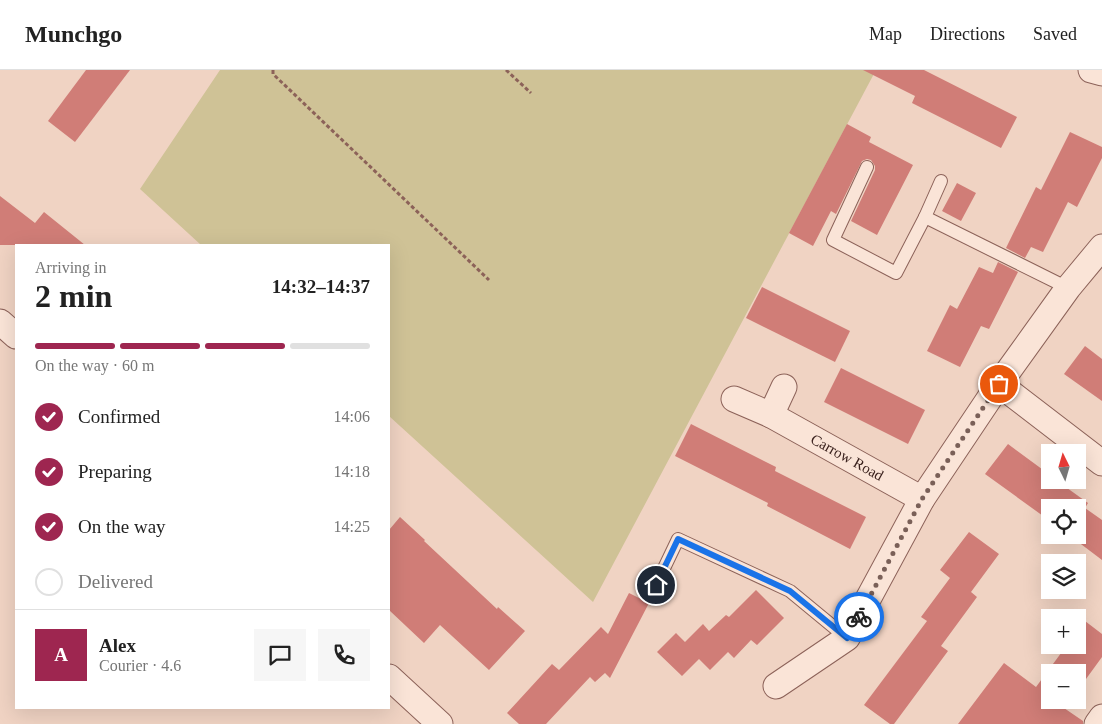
<!DOCTYPE html>
<meta charset="utf-8">
<style>
:root{--surface:#fff;--page:#f6f6f6;--text:#222;--muted:#767676;--line:#e0e0e0;--accent:#9e2650}
body{margin:0;font-family:"Times New Roman",serif;background:var(--page);color:var(--text);height:100vh;display:flex;flex-direction:column;font-size:19px;white-space:nowrap}
*{box-sizing:border-box;margin:0}
p{font-size:16px;color:var(--muted)}
.icon{flex:none;width:28px;height:28px;fill:none;stroke:currentColor;stroke-width:2;stroke-linecap:round;stroke-linejoin:round}
.map{position:relative;flex:1;overflow:hidden}
.drawer{position:absolute;left:15px;top:174px;width:375px;height:465px;display:flex;flex-direction:column;background:var(--surface);border-radius:0px;box-shadow:0 5px 20px #0002}
.drawer>*{flex:none}
.needle{width:32px;rotate:355deg}
.fabs{position:absolute;left:1041px;top:374px;display:grid;gap:10px}
.fabs a{display:grid;place-items:center;width:45px;height:45px;border-radius:0px;background:var(--surface);box-shadow:0 5px 20px #0002;font-size:25px}
.pin{position:absolute;display:grid;place-items:center;width:42px;height:42px;color:#fff;margin:-21px;border:2px solid #fff;border-radius:50%;box-shadow:0 1px 5px #0007}
.courier{position:absolute;display:grid;place-items:center;width:50px;height:50px;margin:-25px;border:4px solid #1a73e8;border-radius:50%;background:#fff;color:#222;box-shadow:0 1px 6px #0007}
.head em{font-style:normal;font-weight:700}
.head div{display:flex;flex-direction:column-reverse}
.head{display:flex;align-items:center;justify-content:space-between;height:85px;padding:0 20px}
h1{font-size:32px;font-weight:700;line-height:38px}
.bar{display:grid;grid-template-columns:repeat(4,1fr);gap:8px 5px;align-content:center;height:60px;padding:0 20px}
.bar i{height:6px;border-radius:4px;background:var(--line)}
.bar .current{background:var(--accent)}
.bar p{grid-column:span 4}
.line{display:flex;align-items:center;gap:12px;padding:0 20px;border-top:1px solid var(--line)}
.line div{flex:1}
.round{display:grid;place-items:center;flex:none;width:52px;height:52px;border-radius:0px;background:var(--page)}
ol{padding:0 20px;list-style:none}
li{display:flex;align-items:center;gap:15px;height:55px}
li p{margin-inline-start:auto}
li .icon{padding:5px;border-radius:50%;background:var(--accent);color:#fff;stroke-width:4}
li:last-child{color:var(--muted)}
li i{width:28px;height:28px;border:2px solid var(--line);border-radius:50%}
header{display:flex;align-items:center;gap:30px;box-sizing:border-box;height:70px;padding:0 25px;background:var(--surface);border-bottom:1px solid var(--line)}
header strong{font-size:24px}
nav{display:flex;gap:28px;margin-inline-start:auto;font-size:18px}
.map>svg:first-child{display:block}
.green{fill:#cfc296}
.building{fill:#d07d77}
.lines{fill:none;stroke-linecap:round;stroke-linejoin:round}
.lane-casing{stroke:#8c6259;stroke-width:14}
.street-casing{stroke:#8c6259;stroke-width:27}
.path{stroke:#8c6259;stroke-width:3;stroke-dasharray:4 2.5;stroke-linecap:butt}
.lane{stroke:#fae4d7;stroke-width:12}
.street{stroke:#fae4d7;stroke-width:25}
.done{stroke:#7a6058;stroke-width:5;stroke-dasharray:0 9}
.route{stroke:#1a73e8;stroke-width:6}
.labels{text-anchor:middle;stroke-width:4;stroke-linejoin:round;paint-order:stroke}
.street-label{font-size:15px;fill:#3b221e;stroke:#f7e0d3}
</style>
<header>
<strong>Munchgo</strong>
<nav><a>Map</a><a>Directions</a><a>Saved</a></nav>
</header>
<div class="map">
<svg width="1102" height="654" viewBox="0 0 1102 654">
<rect width="100%" height="100%" fill="#f0d3c3"/>
<polygon class="green" points="220,0 876,0 593,532 389,346 389,175 201,175 140,119"/>
<g class="building">
<polygon points="86,0 130,0 75,72 48,51"/>
<polygon points="863,0 924,0 1017,47 1001,78 912,33 915,26"/>
<polygon points="847,54 871,67 869,72 913,95 877,165 851,151 875,100 875,96 871,90 867,89 862,91 836,144 831,141 813,176 789,163"/>
<polygon points="1070,62 1102,77 1102,88 1077,137 1068,132 1043,182 1031,177 1025,188 1006,178 1036,117 1041,120"/>
<polygon points="957,113 976,123 961,151 942,141"/>
<polygon points="0,126 35,153 44,142 85,175 0,175"/>
<polygon points="998,192 1018,202 989,259 981,256 960,297 927,281 950,235 957,239 979,197 993,203"/>
<polygon points="762,217 850,261 835,292 746,248"/>
<polygon points="1085,276 1102,289 1102,331 1064,304"/>
<polygon points="841,298 925,340 908,374 824,332"/>
<polygon points="691,354 776,397 775,401 866,447 850,479 767,436 768,433 675,386"/>
<polygon points="1008,374 1050,405 1050,410 1056,410 1088,433 1085,438 1102,450 1102,490 1069,465 1078,465 1078,438 1050,438 1050,451 985,404"/>
<polygon points="400,447 425,470 424,471 497,539 498,537 525,561 489,600 440,555 424,573 389,540 389,460"/>
<polygon points="969,462 999,484 971,522 977,527 941,576 948,581 894,654 890,654 864,635 927,551 921,547 950,508 940,500"/>
<polygon points="756,520 784,548 757,575 751,570 734,588 728,582 710,600 699,589 682,606 657,582 676,563 685,572 703,554 709,561 726,545 729,547"/>
<polygon points="629,523 649,533 610,608 605,603 595,612 590,607 546,654 519,654 507,643 552,594 559,600 601,557 608,564"/>
<polygon points="1085,551 1102,564 1102,587 1078,620 1078,602 1050,602 1050,630 1070,630 1064,638 1083,651 1083,654 958,654 1004,593 1036,617 1067,575 1078,575 1078,561"/>
</g>
<g class="lines">
<defs>
<g id="lane">
<polyline points="867,97 833,170 896,203 925,147 1068,218"/>
<polyline points="925,147 941,111"/>
<polyline points="656,515 678,469 790,521 847,568"/>
</g>
<g id="street">
<polyline points="1091,0 1102,3"/>
<polyline points="0,252 16,266"/>
<polyline points="999,314 1102,393"/>
<path id="s1" d="M784,317L771,345L922,429"/>
<polyline points="734,329 771,345"/>
<polyline points="389,607 440,654"/>
<polyline points="776,616 847,568 922,429 999,314 1068,218 1102,177"/>
<polyline points="1097,654 1102,647"/>
</g>
</defs>
<use href="#lane" class="lane-casing"/>
<use href="#street" class="street-casing"/>
<g class="path">
<polyline points="273,0 273,4 489,210"/>
<polyline points="506,0 531,23"/>
</g>
<use href="#lane" class="lane"/>
<use href="#street" class="street"/>
</g>
<g class="lines">
<polyline class="done" points="859,547 922,429 999,314"/>
<polyline class="route" points="656,515 678,469 790,521 847,568 859,547"/>
</g>
<g class="labels">
<g class="street-label">
<text dy="5" stroke="none"><textPath href="#s1" startOffset="118">Carrow Road</textPath></text>
</g>
</g>
</svg>
<div class="fabs">
<a><svg class="needle" viewBox="-14 -14 28 28"><path d="M0-13l5 13h-10z" fill="#e53935"/><path d="M0 13l5-13h-10z" fill="#767676"/></svg></a>
<a><svg class="icon" aria-label="locate" viewBox="0 0 24 24"><circle cx="12" cy="12" r="6"/><path d="M12 2v4M12 18v4M2 12h4M18 12h4"/></svg></a>
<a><svg class="icon" aria-label="layers" viewBox="0 0 24 24"><path d="M12 4l9 5-9 5-9-5zM3 14l9 5 9-5"/></svg></a>
<a>+</a>
<a>−</a>
</div>
<div class="pin" style="left:999px;top:314px;background:#ea580c"><svg class="icon" aria-label="bag" viewBox="0 0 24 24"><path d="M5 8h14l-1 12H6zM9 8a3 3 0 0 1 6 0"/></svg></div>
<div class="pin" style="left:656px;top:515px;background:#1f2937"><svg class="icon" aria-label="home" viewBox="0 0 24 24"><path d="M3 11l9-7 9 7M6 9v11h12V9"/></svg></div>
<div class="courier" style="left:859px;top:547px"><svg class="icon" aria-label="bike" viewBox="0 0 24 24"><circle cx="6" cy="16" r="4"/><circle cx="18" cy="16" r="4"/><path d="M6 16l4-8h5l3 8M10 8l3 8H6M13 5h3"/></svg></div>
<section class="drawer">
<div class="head"><div><h1>2 min</h1><p>Arriving in</p></div><em>14:32–14:37</em></div>
<div class="bar"><i class="current"></i><i class="current"></i><i class="current"></i><i></i><p>On the way · 60 m</p></div>
<ol>
<li><svg class="icon" aria-label="check" viewBox="0 0 24 24"><path d="M5 12l5 5 9-10"/></svg>Confirmed<p>14:06</p></li>
<li><svg class="icon" aria-label="check" viewBox="0 0 24 24"><path d="M5 12l5 5 9-10"/></svg>Preparing<p>14:18</p></li>
<li><svg class="icon" aria-label="check" viewBox="0 0 24 24"><path d="M5 12l5 5 9-10"/></svg>On the way<p>14:25</p></li>
<li><i></i>Delivered</li>
</ol>
<div class="line" style="height:90px"><b class="round" style="background:var(--accent);color:#fff">A</b><div><b>Alex</b><p>Courier · 4.6</p></div><a class="round"><svg class="icon" aria-label="chat" viewBox="0 0 24 24"><path d="M4 5h16v11H9l-5 4z"/></svg></a><a class="round"><svg class="icon" aria-label="phone" viewBox="0 0 24 24"><path d="M5 4h4l2 5-3 2q2 4 5 5l2-3 5 2v4C11 20 4 13 5 4z"/></svg></a></div>
</section>
</div>
